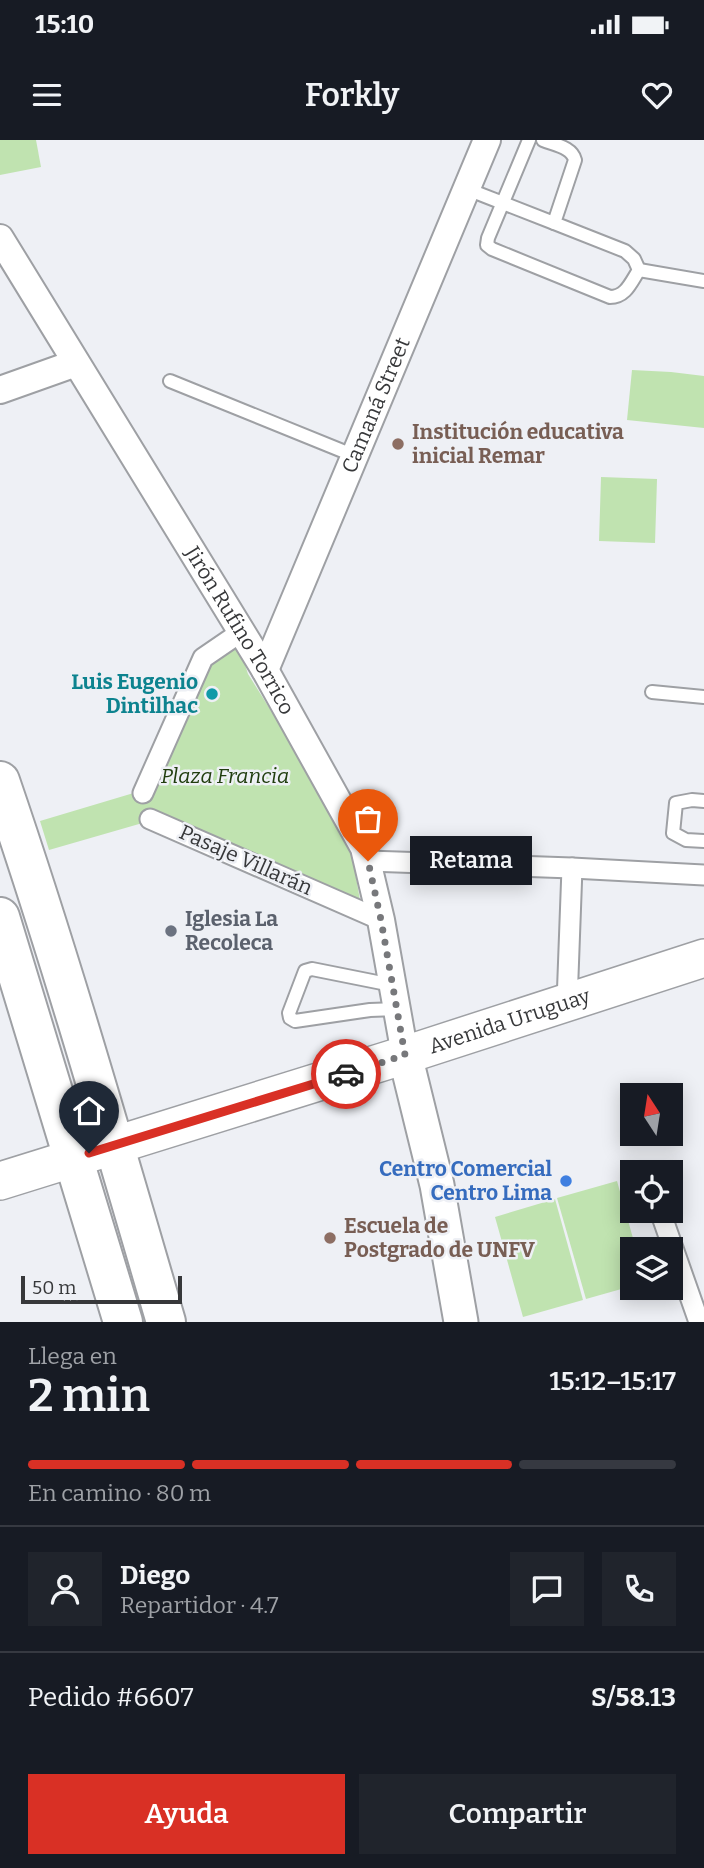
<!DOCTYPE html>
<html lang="es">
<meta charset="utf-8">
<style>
:root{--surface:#171b24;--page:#20242c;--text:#f1f3f6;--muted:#9ea1a6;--line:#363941;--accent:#d93025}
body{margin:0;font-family:Bitter,serif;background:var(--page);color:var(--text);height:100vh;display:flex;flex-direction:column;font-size:26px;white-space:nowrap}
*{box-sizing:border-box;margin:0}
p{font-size:23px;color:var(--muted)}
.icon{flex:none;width:38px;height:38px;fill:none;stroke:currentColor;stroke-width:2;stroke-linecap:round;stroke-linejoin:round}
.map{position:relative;height:1182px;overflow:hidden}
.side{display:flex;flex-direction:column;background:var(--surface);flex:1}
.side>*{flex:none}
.needle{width:46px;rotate:348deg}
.tools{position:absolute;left:620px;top:943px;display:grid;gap:14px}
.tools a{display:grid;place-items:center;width:63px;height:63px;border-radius:0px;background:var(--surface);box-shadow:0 4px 18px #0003;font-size:35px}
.scale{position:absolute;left:21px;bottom:18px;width:161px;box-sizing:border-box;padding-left:7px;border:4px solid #37383a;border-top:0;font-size:19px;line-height:24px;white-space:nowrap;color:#37383a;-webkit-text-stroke:5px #eef0f5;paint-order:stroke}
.pin{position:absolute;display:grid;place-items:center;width:60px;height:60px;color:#fff;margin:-72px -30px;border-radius:50% 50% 50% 0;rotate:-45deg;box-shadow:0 0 7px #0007}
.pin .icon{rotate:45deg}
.courier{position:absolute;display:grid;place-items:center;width:70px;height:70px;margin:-35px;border:5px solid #d93025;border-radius:50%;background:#fff;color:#222;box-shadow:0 2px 9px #0007}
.bubble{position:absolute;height:49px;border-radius:0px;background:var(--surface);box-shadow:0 4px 18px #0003;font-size:23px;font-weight:600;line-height:49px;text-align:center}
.head em{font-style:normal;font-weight:600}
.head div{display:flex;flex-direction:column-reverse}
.head{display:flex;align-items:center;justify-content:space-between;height:119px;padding:0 28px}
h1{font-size:46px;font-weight:600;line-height:52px}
.bar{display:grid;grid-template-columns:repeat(4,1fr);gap:10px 7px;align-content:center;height:84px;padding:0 28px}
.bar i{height:9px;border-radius:5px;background:var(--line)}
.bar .selected{background:var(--accent)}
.bar p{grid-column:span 4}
.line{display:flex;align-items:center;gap:18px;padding:0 28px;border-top:2px solid var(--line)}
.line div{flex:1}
.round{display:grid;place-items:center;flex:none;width:74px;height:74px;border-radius:0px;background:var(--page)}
.cta{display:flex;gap:14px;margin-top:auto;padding:14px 28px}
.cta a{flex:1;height:80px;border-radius:0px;background:var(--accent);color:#fff;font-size:28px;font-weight:600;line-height:80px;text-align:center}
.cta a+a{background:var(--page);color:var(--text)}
.status{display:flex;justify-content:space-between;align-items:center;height:49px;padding:0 35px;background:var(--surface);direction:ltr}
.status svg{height:19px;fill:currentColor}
header{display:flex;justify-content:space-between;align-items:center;height:91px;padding:0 28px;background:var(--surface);font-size:32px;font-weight:600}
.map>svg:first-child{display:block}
.green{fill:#c0e3b0}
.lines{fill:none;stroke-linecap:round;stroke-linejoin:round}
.service-casing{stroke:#9ea0a4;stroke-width:16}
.pedestrian-casing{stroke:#9ea0a4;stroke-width:23}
.minor-casing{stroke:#9ea0a4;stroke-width:30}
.tertiary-casing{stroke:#9ea0a4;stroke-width:37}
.secondary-casing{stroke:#9ea0a4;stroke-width:40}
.primary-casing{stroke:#9ea0a4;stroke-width:42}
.service{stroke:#fff;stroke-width:12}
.pedestrian{stroke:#fff;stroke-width:19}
.minor{stroke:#fff;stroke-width:26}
.tertiary{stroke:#fff;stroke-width:33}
.secondary{stroke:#fff;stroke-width:37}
.primary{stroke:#fff;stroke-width:38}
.done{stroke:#77787b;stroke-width:7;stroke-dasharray:0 12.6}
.route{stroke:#d93025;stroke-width:9}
.education-dot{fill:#8d6e63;stroke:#eef0f5;stroke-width:2.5}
.culture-dot{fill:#0f9aa8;stroke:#eef0f5;stroke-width:2.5}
.worship-dot{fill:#6b7280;stroke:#eef0f5;stroke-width:2.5}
.shop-dot{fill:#3f7fe0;stroke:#eef0f5;stroke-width:2.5}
.labels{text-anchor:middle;stroke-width:5;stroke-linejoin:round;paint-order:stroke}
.street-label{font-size:21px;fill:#37383a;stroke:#eef0f5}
.education-label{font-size:21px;font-weight:bold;fill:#785e54;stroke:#eef0f5;text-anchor:start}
.culture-label{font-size:21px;font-weight:bold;fill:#0d838f;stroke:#eef0f5;text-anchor:end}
.park-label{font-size:21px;font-style:italic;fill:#213e0f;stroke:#eef0f5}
.worship-label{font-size:21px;font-weight:bold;fill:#5b616d;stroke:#eef0f5;text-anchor:start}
.shop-label{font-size:21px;font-weight:bold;fill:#366cbe;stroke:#eef0f5;text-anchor:end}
</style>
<div class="status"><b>15:10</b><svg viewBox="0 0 49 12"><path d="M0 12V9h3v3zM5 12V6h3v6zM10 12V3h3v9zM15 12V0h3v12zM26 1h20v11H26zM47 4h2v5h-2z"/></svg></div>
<header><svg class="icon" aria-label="menu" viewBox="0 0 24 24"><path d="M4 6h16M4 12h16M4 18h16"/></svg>Forkly<svg class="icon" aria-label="heart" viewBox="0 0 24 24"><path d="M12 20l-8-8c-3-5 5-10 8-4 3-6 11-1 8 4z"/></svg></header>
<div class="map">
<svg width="704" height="1182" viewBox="0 0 704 1182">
<rect width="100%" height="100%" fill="#eef0f5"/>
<g class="green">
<polygon points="0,0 36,0 41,27 0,35"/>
<polygon points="632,230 671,232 704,236 704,288 627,280"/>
<polygon points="601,337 657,339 655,403 599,401"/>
<polygon points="235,494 248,534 341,683 351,708 363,778 146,682 49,710 40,681 137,652 197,518"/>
<polygon points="617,1041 636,1109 632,1110 632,1146 586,1159 557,1058"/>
<polygon points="555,1059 583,1160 523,1177 495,1077"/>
</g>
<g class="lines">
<defs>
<g id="service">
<path d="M529,0L488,98L487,105L492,109L610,157C626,157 631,142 639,130"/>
<path d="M543,0C555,5 572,7 575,20L554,83L625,111L634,119L639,130"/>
<polyline points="467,49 554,83"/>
<polyline points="639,130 704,141"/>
<polyline points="170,241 355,316"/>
<polyline points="652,552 704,557"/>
<polyline points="704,661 692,660 676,663 673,693 686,700 704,701"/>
<polyline points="392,845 312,829 305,831 289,873 290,878 295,881 370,870 397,869"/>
</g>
<g id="pedestrian">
<polyline points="143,653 203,518 241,492"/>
<polyline points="150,679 381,780"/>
<polyline points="368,721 572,728 704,735"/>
<polyline points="567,863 572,728"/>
<polyline points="660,1071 699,1182"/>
</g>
<g id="minor">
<path id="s1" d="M0,98L265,530L364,708L381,780L405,915"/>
<polyline points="0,250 76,223"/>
<path id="s2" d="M265,530L487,0"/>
</g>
<polyline id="tertiary" points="405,915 437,1045 461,1182"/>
<g id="secondary">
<path id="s3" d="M0,1041L405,915L704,818"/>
</g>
<g id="primary">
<path d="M0,641C61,819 113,1001 166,1182"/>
<polyline points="0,777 123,1182"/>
</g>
</defs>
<use href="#service" class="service-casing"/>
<use href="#pedestrian" class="pedestrian-casing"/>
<use href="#minor" class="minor-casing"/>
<use href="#tertiary" class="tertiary-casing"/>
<use href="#secondary" class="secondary-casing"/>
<use href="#primary" class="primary-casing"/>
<use href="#service" class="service"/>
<use href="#pedestrian" class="pedestrian"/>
<use href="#minor" class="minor"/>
<use href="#tertiary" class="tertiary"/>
<use href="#secondary" class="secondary"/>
<use href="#primary" class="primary"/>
</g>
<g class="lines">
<polyline class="done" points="346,934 405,915 381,780 368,721"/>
<polyline class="route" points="89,1013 346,934"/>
</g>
<g class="education-dot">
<circle cx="398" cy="304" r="7"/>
<circle cx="330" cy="1098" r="7"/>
</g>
<circle class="culture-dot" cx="212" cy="554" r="7"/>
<circle class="worship-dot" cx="171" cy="791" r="7"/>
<circle class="shop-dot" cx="566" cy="1041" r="7"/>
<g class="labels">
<g class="street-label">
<text dy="7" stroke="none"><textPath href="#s2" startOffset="287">Camaná Street</textPath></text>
<text dy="7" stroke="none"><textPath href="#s1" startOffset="460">Jirón Rufino Torrico</textPath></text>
<text transform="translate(246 720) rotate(24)" y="7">Pasaje Villarán</text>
<text dy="7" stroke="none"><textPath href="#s3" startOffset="534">Avenida Uruguay</textPath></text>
</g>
<g class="education-label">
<text x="412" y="299">Institución educativa<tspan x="412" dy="24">inicial Remar</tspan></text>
<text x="344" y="1093">Escuela de<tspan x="344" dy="24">Postgrado de UNFV</tspan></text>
</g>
<g class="culture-label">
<text x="198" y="549">Luis Eugenio<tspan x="198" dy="24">Dintilhac</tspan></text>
</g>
<g class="park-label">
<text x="225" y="643">Plaza Francia</text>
</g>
<g class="worship-label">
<text x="185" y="786">Iglesia La<tspan x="185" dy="24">Recoleca</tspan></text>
</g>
<g class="shop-label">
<text x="552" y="1036">Centro Comercial<tspan x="552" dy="24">Centro Lima</tspan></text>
</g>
</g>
</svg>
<div class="tools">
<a><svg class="needle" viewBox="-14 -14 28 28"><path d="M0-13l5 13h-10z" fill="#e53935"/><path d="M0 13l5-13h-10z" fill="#9ea1a6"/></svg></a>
<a><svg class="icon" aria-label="locate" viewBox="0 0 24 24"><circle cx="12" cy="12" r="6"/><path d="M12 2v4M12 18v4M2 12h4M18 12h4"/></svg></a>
<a><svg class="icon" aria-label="layers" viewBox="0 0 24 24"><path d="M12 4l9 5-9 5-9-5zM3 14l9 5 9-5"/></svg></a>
</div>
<div class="scale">50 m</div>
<div class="pin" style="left:368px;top:721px;background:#ea580c"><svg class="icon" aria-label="bag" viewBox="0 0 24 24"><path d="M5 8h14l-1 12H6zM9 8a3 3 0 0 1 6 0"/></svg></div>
<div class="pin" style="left:89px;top:1013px;background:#1f2937"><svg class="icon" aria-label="home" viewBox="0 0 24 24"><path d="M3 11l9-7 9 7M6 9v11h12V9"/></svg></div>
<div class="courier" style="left:346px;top:934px"><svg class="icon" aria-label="car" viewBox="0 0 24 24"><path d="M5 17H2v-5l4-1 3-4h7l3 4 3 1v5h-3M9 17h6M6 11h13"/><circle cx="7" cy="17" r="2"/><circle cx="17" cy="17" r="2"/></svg></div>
<div class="bubble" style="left:410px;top:696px;width:122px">Retama</div>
</div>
<section class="side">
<div class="head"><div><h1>2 min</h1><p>Llega en</p></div><em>15:12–15:17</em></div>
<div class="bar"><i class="selected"></i><i class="selected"></i><i class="selected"></i><i></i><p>En camino · 80 m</p></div>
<div class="line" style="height:126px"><a class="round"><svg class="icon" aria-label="person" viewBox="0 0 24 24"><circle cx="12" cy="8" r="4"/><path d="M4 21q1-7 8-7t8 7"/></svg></a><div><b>Diego</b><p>Repartidor · 4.7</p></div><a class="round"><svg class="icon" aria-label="chat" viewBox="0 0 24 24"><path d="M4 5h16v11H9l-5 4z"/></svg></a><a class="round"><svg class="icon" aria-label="phone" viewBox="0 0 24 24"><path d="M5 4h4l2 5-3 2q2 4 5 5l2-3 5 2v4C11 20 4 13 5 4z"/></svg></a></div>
<div class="line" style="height:91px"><div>Pedido #6607</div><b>S/58.13</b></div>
<div class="cta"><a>Ayuda</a><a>Compartir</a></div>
</section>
